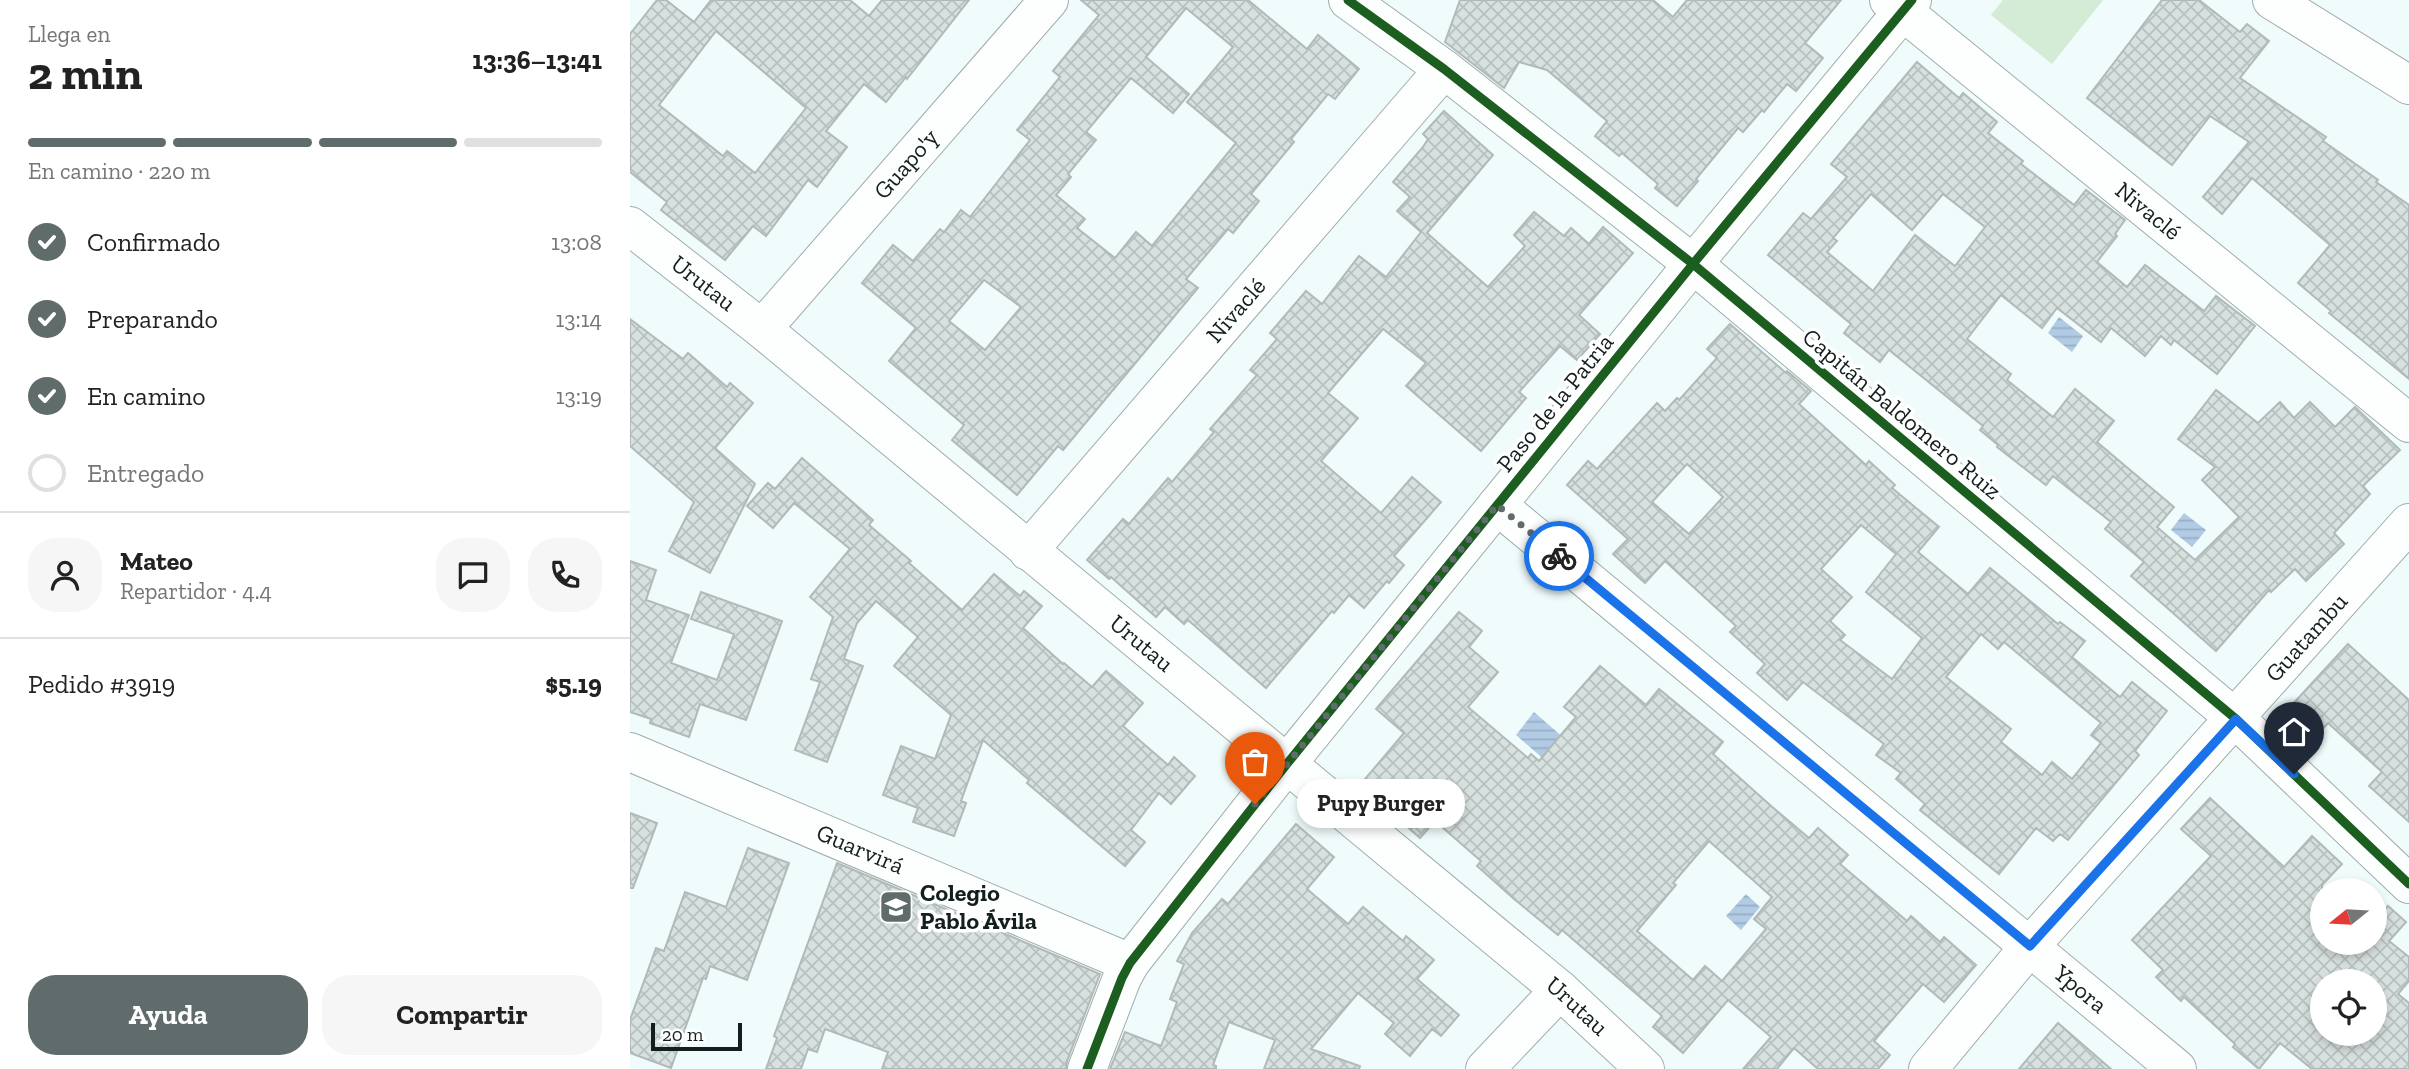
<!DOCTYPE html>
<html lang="es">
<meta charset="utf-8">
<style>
:root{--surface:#fff;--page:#f6f6f6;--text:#222;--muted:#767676;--line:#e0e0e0;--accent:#606b6b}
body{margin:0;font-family:"Zilla Slab",serif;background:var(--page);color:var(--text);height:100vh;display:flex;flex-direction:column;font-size:26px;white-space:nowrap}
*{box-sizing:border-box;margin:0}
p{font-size:23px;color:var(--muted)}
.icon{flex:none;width:38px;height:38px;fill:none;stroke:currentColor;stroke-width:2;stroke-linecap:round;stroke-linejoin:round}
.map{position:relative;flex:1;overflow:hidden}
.panel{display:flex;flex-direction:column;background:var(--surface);width:630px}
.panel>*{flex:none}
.needle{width:46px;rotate:252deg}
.buttons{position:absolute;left:1680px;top:878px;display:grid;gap:14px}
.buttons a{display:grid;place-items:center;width:77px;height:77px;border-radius:50%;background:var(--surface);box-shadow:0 4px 10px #0003;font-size:35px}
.scale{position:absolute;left:21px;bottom:18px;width:91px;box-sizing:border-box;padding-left:7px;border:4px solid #131e1e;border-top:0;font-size:19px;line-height:24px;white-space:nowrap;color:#131e1e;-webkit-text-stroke:5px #fff;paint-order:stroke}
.pin{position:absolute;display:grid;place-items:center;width:60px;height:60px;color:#fff;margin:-72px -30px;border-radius:50% 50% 50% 0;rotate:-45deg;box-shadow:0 0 7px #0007}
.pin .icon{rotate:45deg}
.courier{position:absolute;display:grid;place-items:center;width:70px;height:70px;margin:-35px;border:5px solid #1a73e8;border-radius:50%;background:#fff;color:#222;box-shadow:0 2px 9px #0007}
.bubble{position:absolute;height:49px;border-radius:24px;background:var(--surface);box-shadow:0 4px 10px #0003;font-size:23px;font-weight:700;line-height:49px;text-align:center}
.headline em{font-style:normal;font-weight:700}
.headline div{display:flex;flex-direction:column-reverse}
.headline{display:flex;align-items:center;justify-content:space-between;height:119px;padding:0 28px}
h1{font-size:46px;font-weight:700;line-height:52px}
.bar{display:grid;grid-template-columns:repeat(4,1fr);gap:10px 7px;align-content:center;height:84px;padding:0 28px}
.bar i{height:9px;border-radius:5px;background:var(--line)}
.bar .active{background:var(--accent)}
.bar p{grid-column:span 4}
.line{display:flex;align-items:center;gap:18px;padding:0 28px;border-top:2px solid var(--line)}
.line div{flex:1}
.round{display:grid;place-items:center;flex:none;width:74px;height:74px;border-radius:28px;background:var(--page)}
ol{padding:0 28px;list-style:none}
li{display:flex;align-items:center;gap:21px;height:77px}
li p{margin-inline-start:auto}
li .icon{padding:7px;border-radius:50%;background:var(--accent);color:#fff;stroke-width:4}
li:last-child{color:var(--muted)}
li i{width:38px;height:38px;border:4px solid var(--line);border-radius:50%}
.primary-button{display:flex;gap:14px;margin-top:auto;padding:14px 28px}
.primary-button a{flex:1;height:80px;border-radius:28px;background:var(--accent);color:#fff;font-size:28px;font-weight:700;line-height:80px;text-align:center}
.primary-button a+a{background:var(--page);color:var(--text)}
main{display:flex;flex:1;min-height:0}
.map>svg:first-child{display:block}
.garden{fill:#d4ecd6}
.water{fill:url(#water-rules)}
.building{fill:url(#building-cross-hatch);stroke:#b0bab8;stroke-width:2;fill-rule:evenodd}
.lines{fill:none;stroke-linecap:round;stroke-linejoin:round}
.minor-casing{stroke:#a2acac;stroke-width:40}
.minor{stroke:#fdfefe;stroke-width:38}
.cycleway-casing{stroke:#fff;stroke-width:13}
.cycleway{stroke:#1b5e20;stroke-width:9}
.done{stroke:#606b6b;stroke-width:7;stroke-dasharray:0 12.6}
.route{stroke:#1a73e8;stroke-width:9}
.labels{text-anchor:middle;stroke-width:7;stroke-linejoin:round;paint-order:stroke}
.street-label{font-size:24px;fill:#131e1e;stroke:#fff}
.poi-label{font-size:24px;font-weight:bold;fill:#131e1e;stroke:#fff;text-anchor:start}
</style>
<main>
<section class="panel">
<div class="headline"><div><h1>2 min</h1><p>Llega en</p></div><em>13:36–13:41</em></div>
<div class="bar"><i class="active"></i><i class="active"></i><i class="active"></i><i></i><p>En camino · 220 m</p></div>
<ol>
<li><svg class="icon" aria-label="check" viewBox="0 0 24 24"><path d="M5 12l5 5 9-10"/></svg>Confirmado<p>13:08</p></li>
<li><svg class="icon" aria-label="check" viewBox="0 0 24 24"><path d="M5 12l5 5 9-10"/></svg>Preparando<p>13:14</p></li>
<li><svg class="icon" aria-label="check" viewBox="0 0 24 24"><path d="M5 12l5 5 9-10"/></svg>En camino<p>13:19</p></li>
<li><i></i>Entregado</li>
</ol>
<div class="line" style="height:126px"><a class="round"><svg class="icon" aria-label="person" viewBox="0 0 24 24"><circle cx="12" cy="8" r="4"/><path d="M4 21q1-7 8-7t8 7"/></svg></a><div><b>Mateo</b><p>Repartidor · 4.4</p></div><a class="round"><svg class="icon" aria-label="chat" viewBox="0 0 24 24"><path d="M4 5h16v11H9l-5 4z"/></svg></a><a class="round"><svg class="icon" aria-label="phone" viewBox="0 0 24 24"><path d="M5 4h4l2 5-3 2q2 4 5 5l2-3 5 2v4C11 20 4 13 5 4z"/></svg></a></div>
<div class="line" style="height:91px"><div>Pedido #3919</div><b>$5.19</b></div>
<div class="primary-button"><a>Ayuda</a><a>Compartir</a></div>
</section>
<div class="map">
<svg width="1779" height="1069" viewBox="0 0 1779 1069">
<defs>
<pattern id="water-rules" width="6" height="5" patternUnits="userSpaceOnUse" patternTransform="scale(1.75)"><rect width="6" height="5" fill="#b1cbe5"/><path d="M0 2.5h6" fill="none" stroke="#97aec4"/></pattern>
<pattern id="building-cross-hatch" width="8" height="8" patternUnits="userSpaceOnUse" patternTransform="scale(1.75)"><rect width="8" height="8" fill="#d7e1df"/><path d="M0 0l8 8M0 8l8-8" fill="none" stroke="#b8c1bf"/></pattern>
</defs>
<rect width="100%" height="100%" fill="#f0fbfb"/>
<polygon class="garden" points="1373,0 1473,0 1422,64 1361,15"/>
<g class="water">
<polygon points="1429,317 1453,336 1442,352 1418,333"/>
<polygon points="1554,513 1576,530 1562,547 1541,530"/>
<polygon points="904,712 935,739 916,761 886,735"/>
<polygon points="1116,894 1130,907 1111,930 1096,916"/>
</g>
<g class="building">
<path d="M27,0H36L64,22L81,0H220L239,16L252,0H339L277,79L276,77L256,102L234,84L196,131L217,147L187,187L178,180L136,236L123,226L95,260L31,210L37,202L0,172V34ZM86,31L176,108L125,173L97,151L93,156L29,105Z"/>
<path d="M451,0H618L677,49L688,35L729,69L705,99L698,94L661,139L664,142L621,194L629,201L603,233L598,229L556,279L568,288L433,450L428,446L387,495L322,440L334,425L259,361L286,328L232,283L263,245L283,261L310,229L314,232L331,210L340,217L379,167L400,140L387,130L430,77L423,71L469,15ZM556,8L603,47L557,102L606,143L522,246L506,232L485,258L447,228L455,219L426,195L441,177L438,174L466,140L456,132L501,78L543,113L559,94L516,57ZM354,280L391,307L355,350L319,321Z"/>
<polygon points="830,0 1023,0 1043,17 1057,0 1211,0 1175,43 1193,58 1166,91 1157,84 1134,112 1132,110 1113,132 1108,128 1066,179 1068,181 1047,206 1025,188 1028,184 992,153 989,156 965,136 977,121 917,70 889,62 874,88 815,42"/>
<polygon points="1532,0 1569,0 1610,32 1617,24 1639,41 1610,78 1696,137 1693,141 1748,180 1746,182 1779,205 1779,379 1699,313 1701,311 1668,283 1700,245 1622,178 1592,214 1573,197 1619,142 1580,116 1542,165 1457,98"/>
<path d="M1287,62L1329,98L1333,93L1367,122L1358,133L1393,161L1391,164L1444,205L1456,190L1495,220L1485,234L1487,236L1467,262L1497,287L1515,265L1574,311L1586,296L1625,326L1587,374L1544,340L1541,345L1531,336L1515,356L1481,328L1471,342L1427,308L1412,328L1371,295L1337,339L1381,374L1377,380L1423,417L1445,389L1484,421L1467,442L1544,507L1527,527L1565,560L1609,517L1572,480L1585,467L1548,439L1586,390L1628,423L1650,402L1664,418L1680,402L1705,427L1725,407L1770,450L1733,486L1740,494L1704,533L1714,544L1676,581L1665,569L1641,592L1639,590L1586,651L1501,576L1514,562L1475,529L1481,522L1423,476L1416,485L1367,447L1368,445L1350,430L1353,426L1259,350L1250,362L1214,333L1221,324L1138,255L1173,213L1181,219L1217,177L1201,164ZM1241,194L1282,230L1313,194L1355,227L1325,266L1285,235L1243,291L1197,252L1207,241L1203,238Z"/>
<polygon points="814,111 863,155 797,233 858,287 895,246 884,235 904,212 934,236 941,228 959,244 973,227 1003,253 949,315 970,334 947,360 930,346 889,392 896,398 851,451 776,386 796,363 753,329 698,393 728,418 691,461 751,513 782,477 811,502 764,556 774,565 759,583 757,581 734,608 719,595 704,613 702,611 636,688 558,620 554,624 535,607 526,617 481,577 479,579 457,560 493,519 499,524 538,478 542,482 584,432 580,429 627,375 620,370 647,339 640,333 676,291 692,304 729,256 756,277 791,232 767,211 780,197 763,182 793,147 798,139 793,134"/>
<polygon points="0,319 53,359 58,353 97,387 100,383 123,403 85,448 125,484 80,573 39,551 64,502 0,446"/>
<path d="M1100,324L1156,373L1157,371L1181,391L1169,404L1236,465L1239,461L1265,485L1262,488L1309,527L1288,552L1338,594L1360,568L1428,624L1430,622L1455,641L1442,657L1490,697L1502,682L1537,711L1505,751L1509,755L1438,840L1430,834L1423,841L1406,828L1369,874L1290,810L1295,804L1266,779L1271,773L1246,755L1254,744L1173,682L1157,700L1127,673L1135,664L1100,632L1106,626L1035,561L1015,583L983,554L998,539L937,485L958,461L967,469L1027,403L1035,411L1047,398L1049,400L1087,358L1077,349ZM1057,464L1093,497L1059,534L1022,502ZM1231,525L1266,554L1236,592L1292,638L1262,679L1210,640L1215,635L1200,621L1222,597L1191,569ZM1351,634L1368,649L1374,642L1471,723L1461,735L1471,743L1442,779L1422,762L1412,775L1371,742L1381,729L1316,677Z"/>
<polygon points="172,458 243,520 239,525 281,561 279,563 332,610 364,574 390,596 394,591 412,606 393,628 433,664 434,663 462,687 476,671 513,703 493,726 538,765 544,757 565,776 541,804 529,793 501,830 515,842 495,866 397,783 399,780 353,740 331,801 336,803 324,836 283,822 288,808 253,795 271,746 305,759 321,715 264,666 288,637 246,601 227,623 214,659 233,666 197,762 165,750 190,682 181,679 203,617 180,597 220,549 164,503 143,528 117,506 138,483 145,489"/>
<polygon points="0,561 26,570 16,600 59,615 41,663 87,680 104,634 61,619 71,592 152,621 116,720 70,704 59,737 20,723 21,719 0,712"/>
<path d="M829,612L852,631L839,647L868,672L838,707L898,758L901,754L909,761L946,717L934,707L970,666L1016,705L1029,689L1093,742L1083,754L1140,805L1179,838L1188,828L1218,855L1210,864L1277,921L1281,916L1310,942L1314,937L1346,965L1314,1002L1293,984L1244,1041L1260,1055L1248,1069H1188L1164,1048L1147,1069H1113L1141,1037L1098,1000L1053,1053L1023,1027L1032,1016L932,930L928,935L884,899L847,866L851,861L805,821L790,838L730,785L774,733L746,709ZM1079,841L1142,897L1124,919L1136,929L1092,981L1075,966L1063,980L1007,931L1046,885L1043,883Z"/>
<polygon points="1718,644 1779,700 1779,822 1739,786 1752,772 1698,723 1688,734 1660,707"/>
<path d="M1580,798L1654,867L1682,836L1712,864L1692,885V943H1745V921L1758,906L1776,922L1759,941L1779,957V981L1768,994L1779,1003V1069H1682L1650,1043L1629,1069L1603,1047L1605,1044L1554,997L1551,1001L1526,977L1533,970L1502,940L1581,856L1551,829ZM1692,982H1745V1034H1692Z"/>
<polygon points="0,813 27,823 3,888 0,888"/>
<polygon points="666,824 704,857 677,889 718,924 733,907 773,941 776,936 804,960 787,979 829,1015 811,1036 802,1029 780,1056 755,1034 764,1023 728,993 681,1049 730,1066 729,1069 634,1069 645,1040 599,1022 583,1065 586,1066 586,1069 480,1069 495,1032 531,1046 547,1002 540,999 554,964 547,961 562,933 592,899 598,904"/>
<polygon points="118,848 159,863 117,980 80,966 76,979 73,978 41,1068 0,1053 0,1020 26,948 34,951 55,892 96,907"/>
<polygon points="207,863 470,974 437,1061 436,1069 252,1069 258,1052 195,1029 187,1052 178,1049 171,1069 136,1069 147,1038 144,1036"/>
<polygon points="1428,1023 1481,1069 1389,1069"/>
</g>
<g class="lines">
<defs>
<g id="minor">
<polyline points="718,0 814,69 1063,264 1606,719 1779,884"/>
<path id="s1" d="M1259,0L1779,423"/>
<polyline points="1642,0 1779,85"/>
<path id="s2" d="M0,226L132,329L930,990L1015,1069"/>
<path id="s3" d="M132,329L419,0"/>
<path id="s4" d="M867,505L1547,1069"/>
<path id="s5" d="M398,551L814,69"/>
<path id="s6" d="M0,752L500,963"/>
<polyline points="457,1069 492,978 500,963 656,765 1063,264 1282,0"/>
<polyline points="855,1069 930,990"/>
<path id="s7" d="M1298,1069L1400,946L1779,523"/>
</g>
</defs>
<use href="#minor" class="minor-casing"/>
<use href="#minor" class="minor"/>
<defs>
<g id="cycleway">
<polyline points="718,0 814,69 1063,264 1606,719 1779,884"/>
<polyline points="457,1069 492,978 500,963 656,765 1063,264 1282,0"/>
</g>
</defs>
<use href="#cycleway" class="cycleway-casing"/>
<use href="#cycleway" class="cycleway"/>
</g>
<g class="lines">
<polyline class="done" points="625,804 867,505 929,556"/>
<polyline class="route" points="929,556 1400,946 1606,719 1664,774"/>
</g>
<defs>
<symbol id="school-square" viewBox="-11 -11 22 22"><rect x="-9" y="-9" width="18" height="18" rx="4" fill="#606b6b" stroke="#fff"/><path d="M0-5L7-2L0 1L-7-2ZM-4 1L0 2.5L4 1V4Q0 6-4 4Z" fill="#fff"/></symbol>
</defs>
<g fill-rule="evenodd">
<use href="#school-square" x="247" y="888" width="38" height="38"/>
</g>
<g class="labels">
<g class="street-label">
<text dy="8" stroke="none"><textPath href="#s3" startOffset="219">Guapo'y</textPath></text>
<text dy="8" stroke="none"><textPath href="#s1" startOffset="334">Nivaclé</textPath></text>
<text dy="8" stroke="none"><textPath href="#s2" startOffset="93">Urutau</textPath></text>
<text dy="8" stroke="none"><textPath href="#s5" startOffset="318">Nivaclé</textPath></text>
<text transform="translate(925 403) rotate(-51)" y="8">Paso de la Patria</text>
<text transform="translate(1272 414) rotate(40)" y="8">Capitán Baldomero Ruiz</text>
<text dy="8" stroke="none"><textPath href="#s7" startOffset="574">Guatambu</textPath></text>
<text dy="8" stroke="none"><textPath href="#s2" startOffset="660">Urutau</textPath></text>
<text dy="8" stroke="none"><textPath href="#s6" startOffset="250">Guarvirá</textPath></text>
<text dy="8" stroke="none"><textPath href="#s4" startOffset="758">Ypora</textPath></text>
<text dy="8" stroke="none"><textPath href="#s2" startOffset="1227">Urutau</textPath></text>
</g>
<g class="poi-label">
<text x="290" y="901">Colegio<tspan x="290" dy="28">Pablo Ávila</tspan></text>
</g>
</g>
</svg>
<div class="buttons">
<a><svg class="needle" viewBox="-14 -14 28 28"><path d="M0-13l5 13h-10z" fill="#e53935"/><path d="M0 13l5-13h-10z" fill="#767676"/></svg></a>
<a><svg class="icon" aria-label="locate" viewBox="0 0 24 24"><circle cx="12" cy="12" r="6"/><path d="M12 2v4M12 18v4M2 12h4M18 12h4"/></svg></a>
</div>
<div class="scale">20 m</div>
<div class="pin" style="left:625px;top:804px;background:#ea580c"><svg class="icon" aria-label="bag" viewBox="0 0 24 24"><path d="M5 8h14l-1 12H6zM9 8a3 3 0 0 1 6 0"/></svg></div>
<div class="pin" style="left:1664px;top:774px;background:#1f2937"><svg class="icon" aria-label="home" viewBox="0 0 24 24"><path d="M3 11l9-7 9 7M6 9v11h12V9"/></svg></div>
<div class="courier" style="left:929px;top:556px"><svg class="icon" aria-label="bike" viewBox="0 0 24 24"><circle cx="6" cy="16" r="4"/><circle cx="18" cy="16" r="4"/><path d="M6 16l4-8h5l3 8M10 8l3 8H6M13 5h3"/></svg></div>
<div class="bubble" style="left:667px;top:779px;width:168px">Pupy Burger</div>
</div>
</main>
